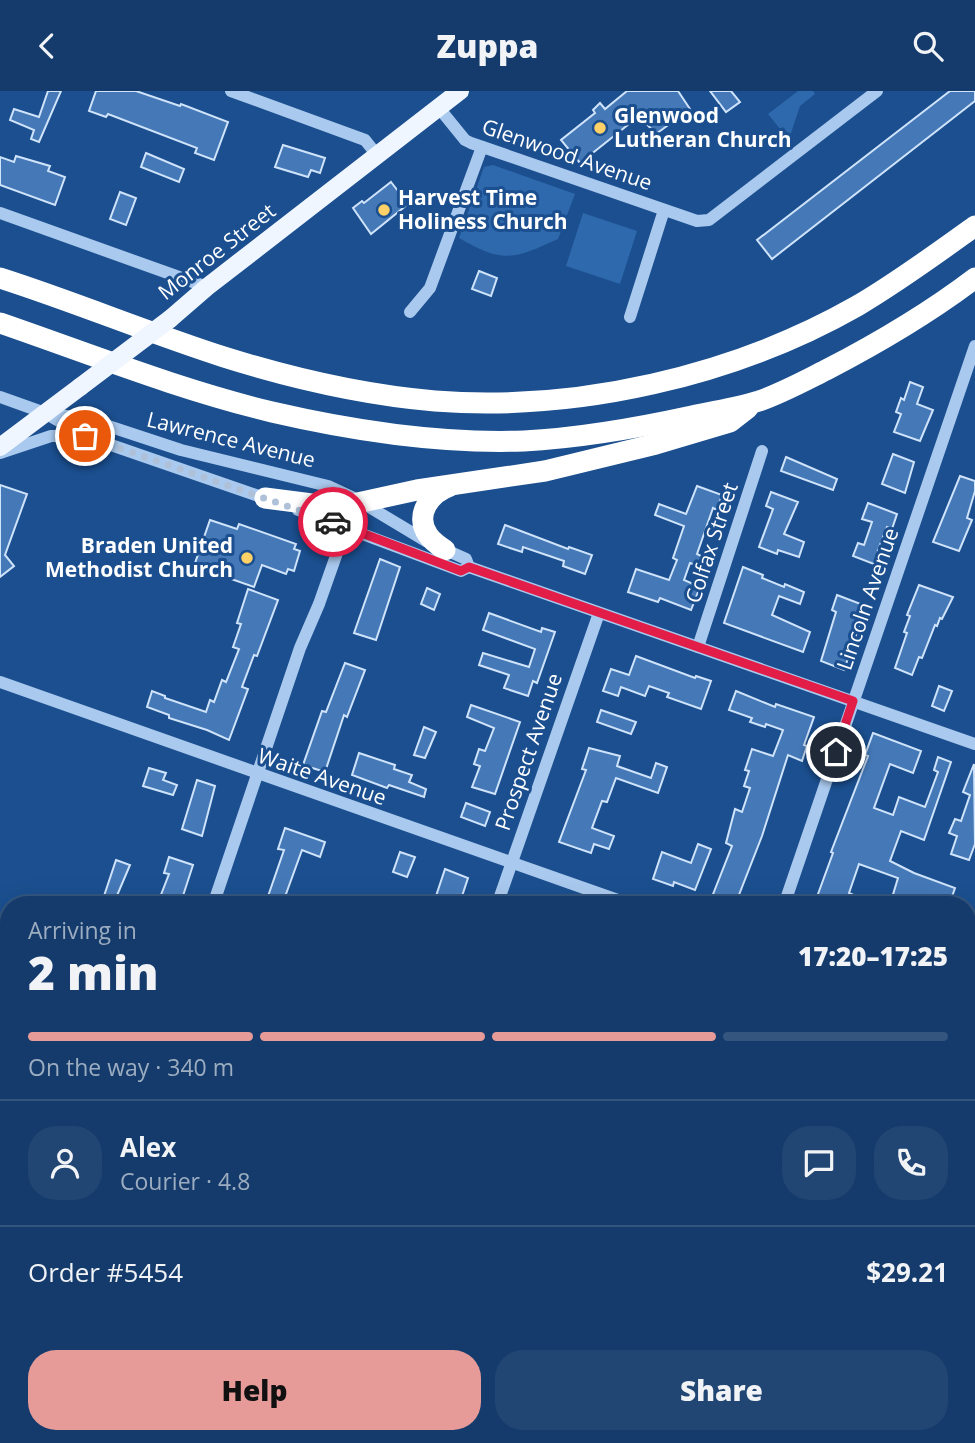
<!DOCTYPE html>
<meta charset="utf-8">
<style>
:root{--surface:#143b6b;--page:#214673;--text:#f1f3f6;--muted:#9dadc1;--line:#33557e;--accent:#e69b98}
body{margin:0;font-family:"Open Sans",sans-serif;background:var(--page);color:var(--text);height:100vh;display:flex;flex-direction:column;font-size:26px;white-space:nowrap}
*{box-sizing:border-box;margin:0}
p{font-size:23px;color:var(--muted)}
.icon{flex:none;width:38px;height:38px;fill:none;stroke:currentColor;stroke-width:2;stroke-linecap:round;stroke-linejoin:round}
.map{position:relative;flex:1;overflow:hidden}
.details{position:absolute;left:0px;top:805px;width:976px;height:548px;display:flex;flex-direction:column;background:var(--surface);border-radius:28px 28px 0 0;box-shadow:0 7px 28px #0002,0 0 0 2px var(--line)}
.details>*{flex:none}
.pin{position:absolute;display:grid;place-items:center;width:60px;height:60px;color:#fff;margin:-30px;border:4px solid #fff;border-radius:50%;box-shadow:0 2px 7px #0007}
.courier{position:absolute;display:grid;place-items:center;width:70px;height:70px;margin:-35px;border:5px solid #e11d48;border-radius:50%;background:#fff;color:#222;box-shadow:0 2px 9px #0007}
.overview em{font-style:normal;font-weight:800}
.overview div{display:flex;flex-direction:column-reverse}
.overview{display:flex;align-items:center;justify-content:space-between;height:119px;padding:0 28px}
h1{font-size:46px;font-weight:800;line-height:52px}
.bar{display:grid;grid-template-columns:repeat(4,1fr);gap:10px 7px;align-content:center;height:84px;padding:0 28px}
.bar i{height:9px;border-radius:5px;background:var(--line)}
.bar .active{background:var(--accent)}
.bar p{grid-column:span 4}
.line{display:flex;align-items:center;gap:18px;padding:0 28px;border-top:2px solid var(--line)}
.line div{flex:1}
.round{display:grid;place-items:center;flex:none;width:74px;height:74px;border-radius:28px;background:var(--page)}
.cta{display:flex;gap:14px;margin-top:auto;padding:14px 28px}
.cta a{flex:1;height:80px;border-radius:28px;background:var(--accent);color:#111;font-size:28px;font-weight:800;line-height:80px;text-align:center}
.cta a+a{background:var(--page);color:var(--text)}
header{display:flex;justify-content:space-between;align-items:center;height:91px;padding:0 28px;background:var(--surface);font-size:32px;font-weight:800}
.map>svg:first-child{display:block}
.green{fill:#2e69ad}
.building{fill:#4478b7;stroke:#cfe3fa;stroke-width:2}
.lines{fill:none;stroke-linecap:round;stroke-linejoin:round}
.minor{stroke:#a9c9ee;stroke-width:12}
.major{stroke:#f0f6ff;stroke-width:18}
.highway{stroke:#fff;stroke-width:21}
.major-bridge{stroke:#f0f6ff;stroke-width:18}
.done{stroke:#afc1d8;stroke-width:7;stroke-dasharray:0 12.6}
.route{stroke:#e11d48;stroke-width:9}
.poi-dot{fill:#ffd166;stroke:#1b4f8f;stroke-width:2.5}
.labels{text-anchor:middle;stroke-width:6;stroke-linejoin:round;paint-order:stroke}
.poi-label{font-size:21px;font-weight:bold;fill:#fff;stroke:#1b4f8f;text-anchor:start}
.street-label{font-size:21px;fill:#fff;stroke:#1b4f8f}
</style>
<header><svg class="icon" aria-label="back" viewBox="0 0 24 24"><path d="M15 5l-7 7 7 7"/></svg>Zuppa<svg class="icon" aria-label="search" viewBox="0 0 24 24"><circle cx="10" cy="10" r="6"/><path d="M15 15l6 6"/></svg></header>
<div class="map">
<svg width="975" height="1352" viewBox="0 0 975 1352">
<rect width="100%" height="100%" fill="#1b4f8f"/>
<g class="green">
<polygon points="798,0 813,0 815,3 800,15 790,45 783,36 780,38 768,23"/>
<path d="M493,74L575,103L558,148C514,168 503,173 459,147L484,76Z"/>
<polygon points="583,122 637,140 620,193 566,175"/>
<polygon points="0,873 9,874 9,1023 4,1041 0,1043"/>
</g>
<g class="building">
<polygon points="48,0 61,0 39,51 31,48 34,39 10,29 14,18 39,26"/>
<polygon points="96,0 136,0 180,15 181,13 228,31 214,69 195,62 197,57 108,23 106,26 89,20"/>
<polygon points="627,0 678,0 690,18 656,43 639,25 580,72 561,49 595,22 593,19 600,12 605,18"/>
<polygon points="710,0 731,0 740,11 726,21"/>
<polygon points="950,0 975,0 975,10 772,168 757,149"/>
<polygon points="283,54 325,67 320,82 311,79 308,86 275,76"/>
<polygon points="146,62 184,78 179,91 141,76"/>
<polygon points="16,65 50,75 48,80 65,86 55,114 0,94 0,66 14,71"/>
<polygon points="391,91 408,113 371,143 353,117 362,110 364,112"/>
<polygon points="120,101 136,107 126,134 110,128"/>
<polygon points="479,180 497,187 491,205 472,198"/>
<polygon points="910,291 923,296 917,313 933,319 920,350 894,341 901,323 896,321 901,307 904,309"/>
<polygon points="893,363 914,371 905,402 882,393"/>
<polygon points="786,366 837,388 833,399 781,380"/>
<polygon points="960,385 975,390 975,400 967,427 972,429 959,460 933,451"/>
<polygon points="0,394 27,403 5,464 14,475 0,486"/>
<polygon points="697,395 722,404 717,419 713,417 697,463 705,467 702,476 690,472 684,489 700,496 691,519 660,507 658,511 628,501 636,478 669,489 677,469 673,467 684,435 655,424 659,413 686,423"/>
<polygon points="771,401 798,411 784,443 804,451 799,466 778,459 777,463 759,456 773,418 766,415"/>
<polygon points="868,412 897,423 892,438 887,436 878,459 884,461 879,475 853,465 858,452 864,454 872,431 862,428"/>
<polygon points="210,429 237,438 239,433 296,453 294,458 300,460 294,480 288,478 286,483 262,474 254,496 194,475"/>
<polygon points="505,434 568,458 569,456 592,464 585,483 563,475 564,470 523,456 522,461 498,453"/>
<polygon points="380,468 400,476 376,549 354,542"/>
<polygon points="743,476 763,484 762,487 784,496 785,493 804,501 800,513 779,505 772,524 810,541 803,561 724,532"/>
<polygon points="919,494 953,506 942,528 940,527 937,535 935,534 922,567 919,566 912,584 895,577 907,542 904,541 910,525 907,524"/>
<polygon points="427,497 440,503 434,519 421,513"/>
<polygon points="248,498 278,509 257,565 254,564 242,596 248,598 229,649 207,639 169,627 169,624 147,616 152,600 165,605 165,607 206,621 210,609 214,611 222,589 226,591 239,558 233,556 241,533 237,532"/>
<polygon points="837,504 866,515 844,579 821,570 836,521 832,519"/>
<polygon points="489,522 541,541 542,537 555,541 537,592 533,590 528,605 504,597 509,584 479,574 483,562 529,576 535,558 483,539"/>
<polygon points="636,565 695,587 696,585 711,590 701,618 667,606 669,602 649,595 645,605 621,596 618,605 603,600 611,578 629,584"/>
<polygon points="345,572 365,579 347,626 344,624 325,681 303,674 322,620 326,621"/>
<polygon points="939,595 952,600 944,620 932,615"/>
<polygon points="736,600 775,616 776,613 814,626 804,654 807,655 802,670 788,664 762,745 735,814 718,814 710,811 732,755 726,752 735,718 742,721 750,697 744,695 749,680 745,679 752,658 773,665 783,639 766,633 765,636 750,631 752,627 729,619"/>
<polygon points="471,614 520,631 495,703 472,696 480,675 474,673 479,658 485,660 494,637 467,626"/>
<polygon points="601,619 636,631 631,643 597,631"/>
<polygon points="424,636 436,641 425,667 414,664"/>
<polygon points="873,642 921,660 913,682 890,673 874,717 893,724 899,706 925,716 938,681 934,679 938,666 951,671 924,749 901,740 890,770 914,782 955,797 949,814 900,814 891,810 898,787 859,773 849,802 876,814 814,814 833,762 831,761 868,665 865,664"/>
<polygon points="589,657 620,665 617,675 651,687 656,672 667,676 658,702 616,687 607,711 602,710 592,737 614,745 609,758 594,753 591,762 559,751 586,679 582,678"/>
<polygon points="359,662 395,674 394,678 412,684 409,691 426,698 424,706 389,694 387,697 352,684"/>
<polygon points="974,673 975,753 969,769 951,763 957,745 949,742 955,728 961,730 970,704 963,701"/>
<polygon points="149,677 166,682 163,689 177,694 173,704 143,695"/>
<polygon points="197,689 215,695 202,745 182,738"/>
<polygon points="466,712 490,721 485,735 461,726"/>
<polygon points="285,737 325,751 320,766 302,759 282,814 265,814 284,759 278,758"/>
<polygon points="698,753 711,758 695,799 674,791 673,795 653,788 662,761 691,772"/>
<polygon points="400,761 415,766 407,786 393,781"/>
<polygon points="169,766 193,774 180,814 157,814 169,783 164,782"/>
<polygon points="116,769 130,774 113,814 101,814"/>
<polygon points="445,778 468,787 462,805 458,804 454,814 433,814"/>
</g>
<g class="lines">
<g class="minor">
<polyline points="231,0 365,49 377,64"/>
<polyline points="439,17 465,49 471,52 697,130 709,129 877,0"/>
<polyline points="0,122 207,196"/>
<polyline points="410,221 430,197 482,56"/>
<polyline points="630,226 664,119"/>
<polyline points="0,306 45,322 85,345 270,409"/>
<polyline points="52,323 87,328 181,359 328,395 356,408 426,450 466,468 469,476"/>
<polyline points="0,362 51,345 81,345"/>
<polyline points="298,419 461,480 469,476 975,653"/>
<polyline points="698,556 762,360"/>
<polyline points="0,591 632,814"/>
<polyline points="213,814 300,557 319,513 356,408"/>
<polyline points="497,814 599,522"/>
<polyline points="784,814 975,255"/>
<polyline points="968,851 975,830"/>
<polyline points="968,930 975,933"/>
<polyline points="0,1072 9,1075"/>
<polyline points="0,1142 9,1145"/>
<polyline points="0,1283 9,1286"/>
<polyline points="580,1344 600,1351"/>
<polyline points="679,1344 702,1352"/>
<polyline points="29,1352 32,1344"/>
<polyline points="315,1352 318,1344"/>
<polyline points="796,1352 799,1344"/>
</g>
<g class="major">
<polyline points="170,228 207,196 460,0"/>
<polyline points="0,356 80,296"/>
</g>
<g class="highway">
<path d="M0,187C75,211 149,242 224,266C291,287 365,304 435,310C577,321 734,285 857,215C898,191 936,163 975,135"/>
<path d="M0,232C90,263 180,299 272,321C354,340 439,353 524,350C581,347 637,337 692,325C714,320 737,317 759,310C782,302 804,290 826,279C878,252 929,222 975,187"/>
<polyline points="265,407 312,413 353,413 417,399 545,380 656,353 730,331 748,317"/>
<path d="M445,459C439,455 432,450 428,444C414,424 430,402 450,395"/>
</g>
<polyline class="major-bridge" points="80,296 170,228"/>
</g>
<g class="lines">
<polyline class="done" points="85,345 333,431"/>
<polyline class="route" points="333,431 461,480 469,476 853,610 836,661"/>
</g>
<g class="poi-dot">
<circle cx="600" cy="37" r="7"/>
<circle cx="384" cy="119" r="7"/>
<circle cx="247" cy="467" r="7"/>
</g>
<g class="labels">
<g class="poi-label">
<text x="614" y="32">Glenwood<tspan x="614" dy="24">Lutheran Church</tspan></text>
<text x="398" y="114">Harvest Time<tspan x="398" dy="24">Holiness Church</tspan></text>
<text x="233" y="462" text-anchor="end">Braden United<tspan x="233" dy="24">Methodist Church</tspan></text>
</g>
<g class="street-label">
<text transform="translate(567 64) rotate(19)" y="7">Glenwood Avenue</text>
<text transform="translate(217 161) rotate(-38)" y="7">Monroe Street</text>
<text transform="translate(231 349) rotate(14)" y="7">Lawrence Avenue</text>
<text transform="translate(712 452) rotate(-72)" y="7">Colfax Street</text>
<text transform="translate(868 508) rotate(-71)" y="7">Lincoln Avenue</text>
<text transform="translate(529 661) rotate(-71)" y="7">Prospect Avenue</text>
<text transform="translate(322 686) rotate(19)" y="7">Waite Avenue</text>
</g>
</g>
</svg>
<div class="pin" style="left:85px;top:345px;background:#ea580c"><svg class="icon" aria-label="bag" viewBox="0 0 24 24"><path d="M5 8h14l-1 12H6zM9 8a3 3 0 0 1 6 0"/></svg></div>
<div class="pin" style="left:836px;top:661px;background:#1f2937"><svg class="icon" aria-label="home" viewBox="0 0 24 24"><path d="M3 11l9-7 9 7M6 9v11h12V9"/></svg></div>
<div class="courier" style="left:333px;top:431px"><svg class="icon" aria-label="car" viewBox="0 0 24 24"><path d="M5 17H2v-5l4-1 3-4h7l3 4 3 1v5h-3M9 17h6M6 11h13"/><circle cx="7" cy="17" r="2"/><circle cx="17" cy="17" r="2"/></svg></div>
<section class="details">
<div class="overview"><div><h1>2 min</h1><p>Arriving in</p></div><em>17:20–17:25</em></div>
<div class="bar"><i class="active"></i><i class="active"></i><i class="active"></i><i></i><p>On the way · 340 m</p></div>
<div class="line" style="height:126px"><a class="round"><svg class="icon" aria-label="person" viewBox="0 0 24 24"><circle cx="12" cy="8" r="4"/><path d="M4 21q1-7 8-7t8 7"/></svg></a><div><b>Alex</b><p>Courier · 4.8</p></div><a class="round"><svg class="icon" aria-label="chat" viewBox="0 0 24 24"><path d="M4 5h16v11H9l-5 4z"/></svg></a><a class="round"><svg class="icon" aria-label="phone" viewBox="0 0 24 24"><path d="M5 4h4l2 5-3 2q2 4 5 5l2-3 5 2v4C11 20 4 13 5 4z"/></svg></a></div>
<div class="line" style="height:91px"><div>Order #5454</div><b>$29.21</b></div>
<div class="cta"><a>Help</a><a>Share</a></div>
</section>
</div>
